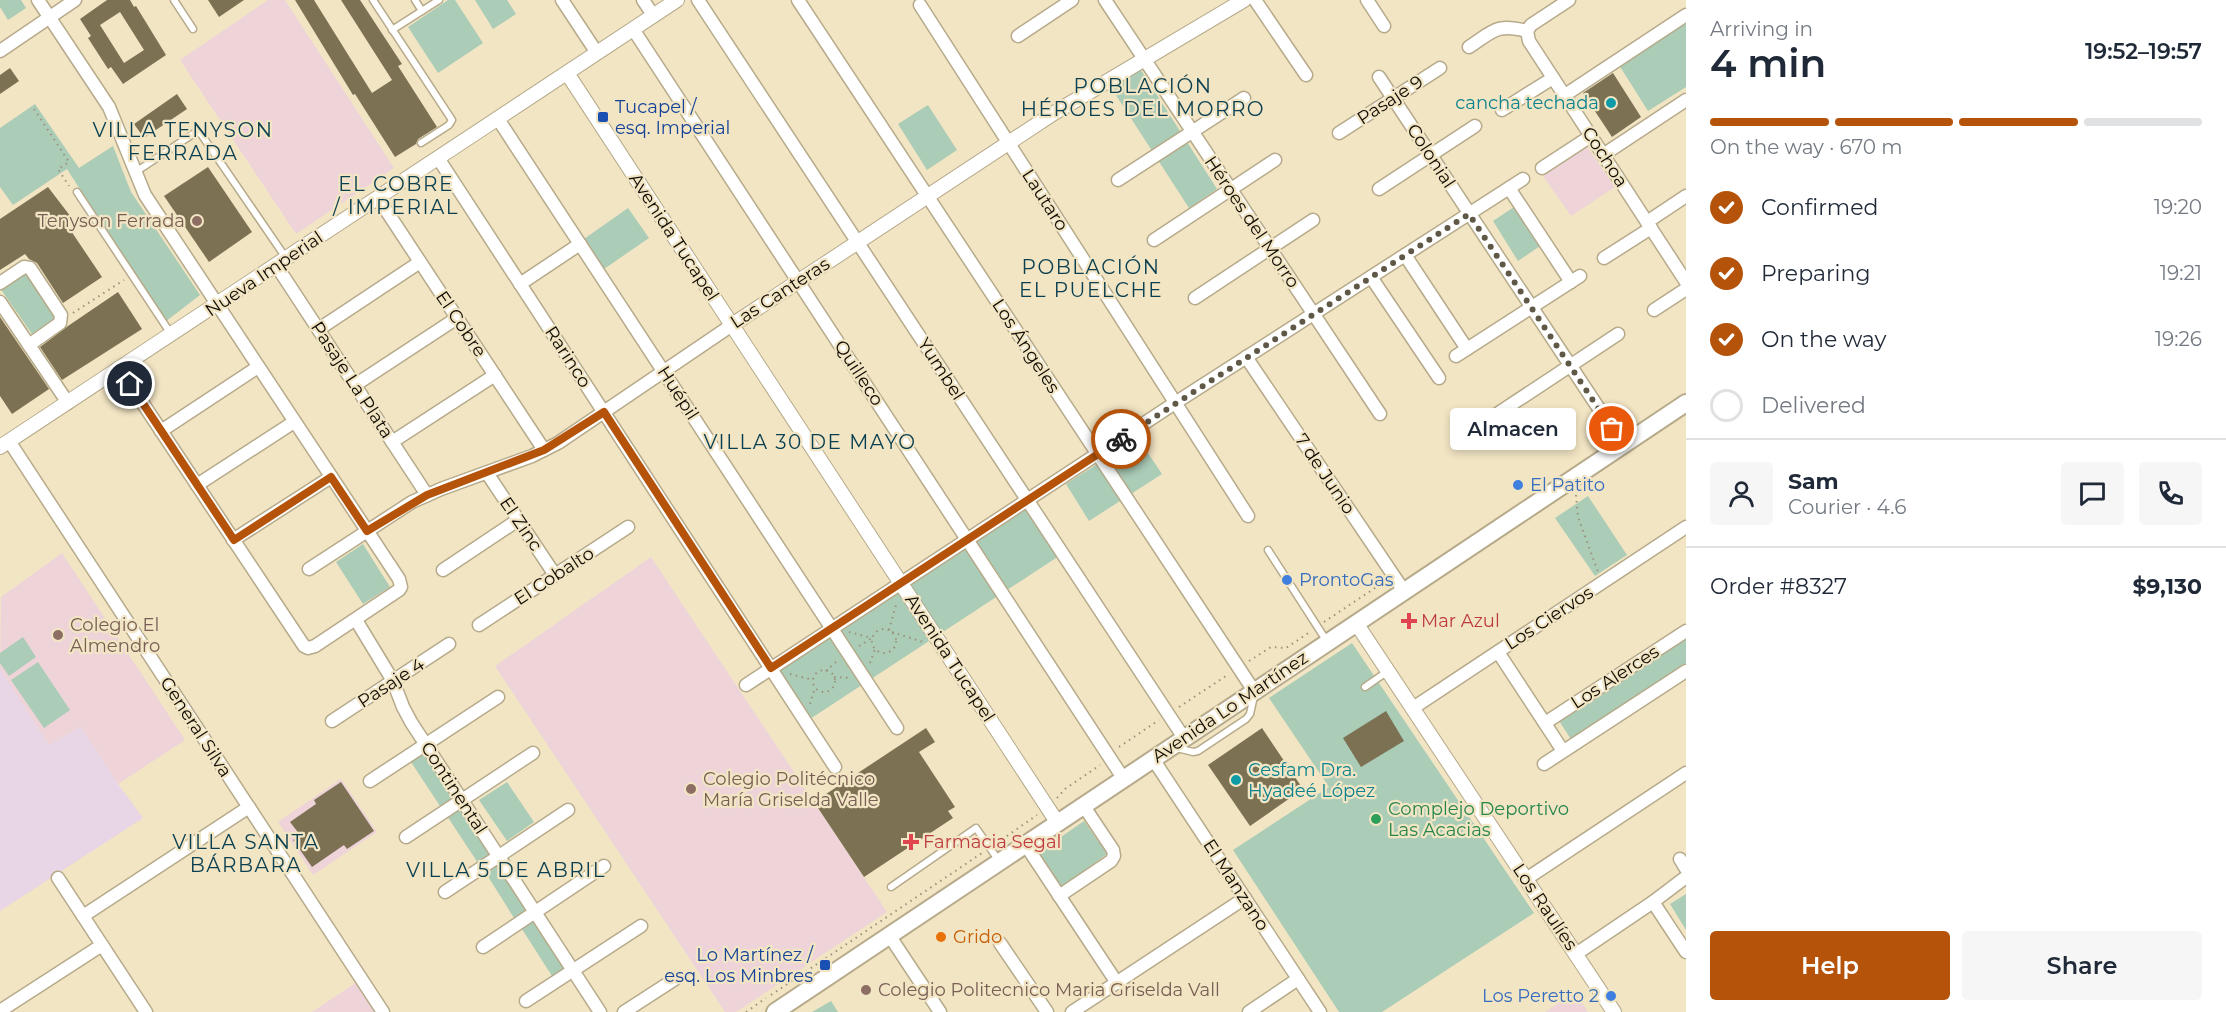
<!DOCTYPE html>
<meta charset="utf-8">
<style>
:root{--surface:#fff;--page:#f6f6f7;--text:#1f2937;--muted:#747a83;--line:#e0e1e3;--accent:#b45309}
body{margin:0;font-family:Montserrat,sans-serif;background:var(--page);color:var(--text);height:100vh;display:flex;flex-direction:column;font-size:22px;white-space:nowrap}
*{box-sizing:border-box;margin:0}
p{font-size:20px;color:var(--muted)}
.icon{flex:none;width:33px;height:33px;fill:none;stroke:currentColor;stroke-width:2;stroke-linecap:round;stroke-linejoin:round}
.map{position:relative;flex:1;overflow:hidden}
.side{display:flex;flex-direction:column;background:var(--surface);width:540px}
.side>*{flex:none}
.pin{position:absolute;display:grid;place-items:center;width:51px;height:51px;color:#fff;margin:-26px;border:3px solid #fff;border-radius:50%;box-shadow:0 2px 6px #0007}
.courier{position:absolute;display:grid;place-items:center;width:60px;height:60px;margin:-30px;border:4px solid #b45309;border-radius:50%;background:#fff;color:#222;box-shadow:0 2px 8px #0007}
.bubble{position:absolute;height:42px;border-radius:6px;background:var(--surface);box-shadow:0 3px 9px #0003;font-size:20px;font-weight:600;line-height:42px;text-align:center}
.headline em{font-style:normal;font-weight:600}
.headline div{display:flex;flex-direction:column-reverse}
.headline{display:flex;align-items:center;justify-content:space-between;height:102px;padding:0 24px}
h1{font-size:39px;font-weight:600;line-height:45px}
.bar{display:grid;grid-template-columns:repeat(4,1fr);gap:9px 6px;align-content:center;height:72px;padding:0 24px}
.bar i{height:8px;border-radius:4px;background:var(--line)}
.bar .active{background:var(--accent)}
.bar p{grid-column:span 4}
.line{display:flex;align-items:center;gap:15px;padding:0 24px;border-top:2px solid var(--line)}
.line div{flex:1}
.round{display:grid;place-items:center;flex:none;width:63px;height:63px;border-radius:6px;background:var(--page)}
ol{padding:0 24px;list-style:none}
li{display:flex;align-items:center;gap:18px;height:66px}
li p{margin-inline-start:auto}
li .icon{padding:6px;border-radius:50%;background:var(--accent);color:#fff;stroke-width:4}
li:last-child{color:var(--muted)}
li i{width:33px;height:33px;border:3px solid var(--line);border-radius:50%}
.primary-button{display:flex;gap:12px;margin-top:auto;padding:12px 24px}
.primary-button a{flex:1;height:69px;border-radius:6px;background:var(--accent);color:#fff;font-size:24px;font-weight:600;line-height:69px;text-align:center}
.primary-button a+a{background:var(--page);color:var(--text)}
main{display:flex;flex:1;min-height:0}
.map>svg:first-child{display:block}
.industrial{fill:#e8d5e5}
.education{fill:#eed4d9}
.green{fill:#abccb7}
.building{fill:#7d7154;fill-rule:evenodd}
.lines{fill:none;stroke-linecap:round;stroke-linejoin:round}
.service-casing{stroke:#b6aa8a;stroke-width:9}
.minor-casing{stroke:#b6aa8a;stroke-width:15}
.tertiary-casing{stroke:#b6aa8a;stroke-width:16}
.secondary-casing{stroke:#b6aa8a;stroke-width:20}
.path{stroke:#9b927a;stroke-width:2;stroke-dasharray:1.5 4.5;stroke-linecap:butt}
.service{stroke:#fff;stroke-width:6}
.minor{stroke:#fff;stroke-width:12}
.tertiary{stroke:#fff;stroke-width:14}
.secondary{stroke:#fff;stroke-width:16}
.done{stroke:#5f5847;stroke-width:6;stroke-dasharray:0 10.8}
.route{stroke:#b45309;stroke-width:8}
.culture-dot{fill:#0f9aa8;stroke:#f2e5c4;stroke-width:2}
.transit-dot{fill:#1a4fb4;stroke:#f2e5c4;stroke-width:2}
.education-dot{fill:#8d6e63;stroke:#f2e5c4;stroke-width:2}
.shop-dot{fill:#3f7fe0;stroke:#f2e5c4;stroke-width:2}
.health-dot{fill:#e0444e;stroke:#f2e5c4;stroke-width:2}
.leisure-dot{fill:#2e9e5b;stroke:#f2e5c4;stroke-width:2}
.food-dot{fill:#e8710a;stroke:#f2e5c4;stroke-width:2}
.labels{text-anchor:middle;stroke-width:4.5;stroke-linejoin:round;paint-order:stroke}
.street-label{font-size:18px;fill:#100c03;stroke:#f2e5c4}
.culture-label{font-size:18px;fill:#0d838f;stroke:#f2e5c4;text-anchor:end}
.transit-label{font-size:18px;fill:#164399;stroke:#f2e5c4;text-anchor:start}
.education-label{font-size:18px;fill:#785e54;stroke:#f2e5c4;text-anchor:start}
.shop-label{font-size:18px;fill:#366cbe;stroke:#f2e5c4;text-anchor:start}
.health-label{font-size:18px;fill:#be3a42;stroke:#f2e5c4;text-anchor:start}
.leisure-label{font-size:18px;fill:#27864d;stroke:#f2e5c4;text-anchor:start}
.food-label{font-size:18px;fill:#c56008;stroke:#f2e5c4;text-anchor:start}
.neighbourhood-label{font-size:20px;letter-spacing:1.5px;fill:#093f50;stroke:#f2e5c4}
</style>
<main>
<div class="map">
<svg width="1686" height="1012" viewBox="0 0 1686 1012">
<rect width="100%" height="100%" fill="#f2e5c4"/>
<polygon class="industrial" points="0,668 49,745 81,726 118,784 143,818 0,911"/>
<g class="education">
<polygon points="268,0 285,0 394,168 296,234 180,60"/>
<polygon points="1587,147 1615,187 1571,216 1543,176"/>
<polygon points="62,553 185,740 118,784 81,726 49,745 0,668 1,597"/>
<polygon points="651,557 887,912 736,1012 725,1012 495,666"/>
<polygon points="341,779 377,832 313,875 278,822"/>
<polygon points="357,982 377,1012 312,1012"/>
<polygon points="1575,992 1588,1012 1545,1012"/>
</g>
<g class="green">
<polygon points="0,0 21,0 26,8 8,20 0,7"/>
<polygon points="448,0 455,0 483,43 438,73 408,27"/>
<polygon points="475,0 507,0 516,14 493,29"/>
<polygon points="1686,23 1686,87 1648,111 1619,65"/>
<polygon points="1141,70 1217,189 1189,208 1112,89"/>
<polygon points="35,104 79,168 113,146 131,192 200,295 165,322 67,169 13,205 0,187 0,128"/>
<polygon points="928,105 957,150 927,170 898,124"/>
<polygon points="1517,205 1543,244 1518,261 1493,221"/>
<polygon points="628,208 649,238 604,269 584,239"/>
<polygon points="25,271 57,317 32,334 0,288"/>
<polygon points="1138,438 1162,474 1089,521 1066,484"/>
<polygon points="1588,496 1627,555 1595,576 1555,518"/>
<polygon points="1025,504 1059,556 810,719 779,671"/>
<polygon points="363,544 390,587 363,604 336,562"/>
<polygon points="1686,636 1686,666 1572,741 1558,719"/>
<polygon points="23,637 36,657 9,676 0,663 0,653"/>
<polygon points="1352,643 1534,913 1382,1012 1339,1012 1233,850 1329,787 1269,698"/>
<polygon points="38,662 70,710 44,728 11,680"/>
<polygon points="422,751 453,798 440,806 409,759"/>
<polygon points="507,782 534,822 507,841 479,800"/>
<polygon points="459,808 491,855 478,863 447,816"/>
<polygon points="1084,821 1107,854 1062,887 1038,853"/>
<polygon points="496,862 527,909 514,918 484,870"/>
<polygon points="1686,894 1686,930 1670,904"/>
<polygon points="533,917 566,967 552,976 520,926"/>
<polygon points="831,1001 838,1012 812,1012"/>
</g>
<g class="building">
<path d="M107,0H130L134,7L136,6L166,55L123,84L111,67L108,69L88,38L91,36L80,19ZM120,12L144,50L124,63L100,25Z"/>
<polygon points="208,0 244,0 219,17"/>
<polygon points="295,0 314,0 372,93 392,80 341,0 360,0 402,64 398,66 437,127 418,139 416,144 395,157 355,94 353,95"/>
<polygon points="10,68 19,81 0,94 0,75"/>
<polygon points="1613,73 1641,117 1612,137 1583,93"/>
<polygon points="177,94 187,109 144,138 134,124"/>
<polygon points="208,167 252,232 209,262 164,196"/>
<polygon points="48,187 74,221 67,225 102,277 63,303 37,263 29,259 25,254 0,270 0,219"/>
<polygon points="118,292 142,329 62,380 40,347 68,326"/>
<polygon points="0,317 49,389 12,414 0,396"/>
<polygon points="1386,711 1404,741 1361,767 1343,738"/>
<polygon points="926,728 935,742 919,752 955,807 948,811 953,818 864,877 814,802"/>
<polygon points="1262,728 1303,789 1250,826 1208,765"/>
<polygon points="341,782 374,831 347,849 344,845 312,867 293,840 300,835 290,822 316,804 314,800"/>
</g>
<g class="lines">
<defs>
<g id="service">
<polyline points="174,0 193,29"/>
<polyline points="373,0 452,120 449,125 421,143"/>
<polyline points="415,0 422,11"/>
<polyline points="392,30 439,0"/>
<polyline points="134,173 196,132 201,134 286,258"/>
<polyline points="77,192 171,334"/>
<polyline points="1268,550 1326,640"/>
<polyline points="1365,687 1388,671"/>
<polyline points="1177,748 1193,752 1198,751 1246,719 1250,714 1254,696"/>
<polyline points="891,887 976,828 999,861"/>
</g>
<g id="minor">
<polyline points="38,0 109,107 145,195 399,579 401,587 399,590 315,646 308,648 304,646 120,369"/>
<polyline points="562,0 597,53"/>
<polyline points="643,0 653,15"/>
<polyline points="698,0 1184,738"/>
<polyline points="798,0 1254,691"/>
<polyline points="1105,0 1380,414"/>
<polyline points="1255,0 1306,75"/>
<polyline points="1367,0 1384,26"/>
<polyline points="920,5 1248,516"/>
<polyline points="633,29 1123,778"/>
<polyline points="1527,31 1529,41 1686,282"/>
<polyline points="1527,31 1531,25 1569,0"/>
<polyline points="1018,36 1072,0"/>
<path d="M1469,47C1493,31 1497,23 1527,31"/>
<polyline points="0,51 75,0"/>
<polyline points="1379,77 1623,445"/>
<polyline points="1565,95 1686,15"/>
<polyline points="1502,110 1553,78"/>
<polyline points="498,119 897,728"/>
<polyline points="1339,133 1440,68"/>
<polyline points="1603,155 1686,100"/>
<polyline points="438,158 835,767"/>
<polyline points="1542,168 1591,136"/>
<polyline points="1118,180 1244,98"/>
<polyline points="1509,188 1571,282"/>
<polyline points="1379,189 1475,126"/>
<polyline points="378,198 544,450"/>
<polyline points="1647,222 1686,196"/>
<polyline points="1154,240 1275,160"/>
<polyline points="1405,255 1467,349"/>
<polyline points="1604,258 1651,228"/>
<polyline points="276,265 427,495"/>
<polyline points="1371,277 1439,378"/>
<polyline points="0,283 24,267 30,268 61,315 60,323 29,345"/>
<polyline points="520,284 580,244"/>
<polyline points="1195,298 1313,220"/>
<polyline points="0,302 68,403"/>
<polyline points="1654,310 1686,289"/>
<polyline points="319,329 420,262"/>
<polyline points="1456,356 1580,276"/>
<polyline points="1246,357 1404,591"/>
<polyline points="355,385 457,318"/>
<polyline points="1488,420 1618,334"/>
<polyline points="161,431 258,367"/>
<polyline points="9,441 383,1012"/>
<polyline points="392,442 495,375"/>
<polyline points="487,473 555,575"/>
<polyline points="197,485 294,422"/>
<polyline points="233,540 331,477"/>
<polyline points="309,569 412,502 441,489 532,456 558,443 732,325"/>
<polyline points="443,570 518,520"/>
<polyline points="356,620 393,681 403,707 411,722 600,1012"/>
<polyline points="479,625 628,527"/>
<polyline points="1498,652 1563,751"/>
<polyline points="746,685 1175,403 1523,179"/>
<polyline points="1413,708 1686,527"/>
<polyline points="332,721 449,644"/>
<polyline points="1545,723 1686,631"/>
<polyline points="1153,759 1320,1012"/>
<polyline points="1544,764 1686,671"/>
<polyline points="370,781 498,697"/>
<polyline points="406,837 533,753"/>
<polyline points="1025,844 1117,983"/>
<polyline points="1680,859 1686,869"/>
<polyline points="58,878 146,1012"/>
<polyline points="1526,879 1686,773"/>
<polyline points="445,892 568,810"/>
<polyline points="1059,896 1111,861 1114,856 1113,850 1083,805"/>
<polyline points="1653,902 1686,952"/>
<polyline points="83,916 249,807"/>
<polyline points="889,935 940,1012"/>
<polyline points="1000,943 1047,1012"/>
<polyline points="483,947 604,866"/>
<polyline points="1576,954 1653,902 1686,877"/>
<polyline points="526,1001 641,926"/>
<polyline points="0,1011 102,945"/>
<polyline points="624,1012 675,979"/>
<polyline points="1072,1012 1245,898"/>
<polyline points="1249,1012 1298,979"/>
</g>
<g id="tertiary">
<polyline points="567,73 1057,822"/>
<polyline points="732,325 1054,113 1244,0"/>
<polyline points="0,447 677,0"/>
<polyline points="1356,623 1614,1012"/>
</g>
<polyline id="secondary" points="775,1012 1686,403"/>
</defs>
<use href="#service" class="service-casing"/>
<use href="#minor" class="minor-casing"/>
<use href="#tertiary" class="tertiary-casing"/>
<use href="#secondary" class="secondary-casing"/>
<g class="path">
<polyline points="34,109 69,162 58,169 69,186"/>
<polyline points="73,313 124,280"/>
<polyline points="1576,495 1578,517 1598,572"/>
<polyline points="1324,622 1384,582"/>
<circle cx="884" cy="641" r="12"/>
<polyline points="889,630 897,601"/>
<polyline points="849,632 872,638"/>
<polyline points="892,632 923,642"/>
<polyline points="859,646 872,638"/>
<polyline points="1249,661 1271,647 1286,648 1310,632"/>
<polyline points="870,663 875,649"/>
<circle cx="824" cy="681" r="11"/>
<polyline points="826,671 837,661"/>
<polyline points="790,674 813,680"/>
<polyline points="834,677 850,678"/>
<polyline points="810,704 815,687"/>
<polyline points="1179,707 1229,674"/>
<polyline points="1119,747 1159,720"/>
<polyline points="1057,798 1065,789 1100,765"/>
<polyline points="997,843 1037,815"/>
<polyline points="771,995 982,853"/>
<polyline points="746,1012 766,998"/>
</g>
<use href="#service" class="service"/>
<use href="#minor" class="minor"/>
<use href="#tertiary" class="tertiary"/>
<use href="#secondary" class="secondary"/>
</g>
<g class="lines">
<polyline class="done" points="1121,439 1469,214 1612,429"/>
<polyline class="route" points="130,384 234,540 331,477 367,531 427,495 544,450 604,412 771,668 1121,439"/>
</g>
<g class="culture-dot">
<circle cx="1611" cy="103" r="6"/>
<circle cx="1236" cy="780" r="6"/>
</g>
<g class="transit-dot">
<rect x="597" y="111" width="12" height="12" rx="3"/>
<rect x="819" y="959" width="12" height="12" rx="3"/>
</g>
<g class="education-dot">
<circle cx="197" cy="221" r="6"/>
<circle cx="58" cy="635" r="6"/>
<circle cx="691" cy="789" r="6"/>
<circle cx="866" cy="990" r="6"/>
</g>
<g class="shop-dot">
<circle cx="1518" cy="485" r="6"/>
<circle cx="1287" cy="580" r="6"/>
<circle cx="1611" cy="996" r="6"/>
</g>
<g class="health-dot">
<path d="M1406 612h6v6h6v6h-6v6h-6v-6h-6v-6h6z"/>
<path d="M908 833h6v6h6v6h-6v6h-6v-6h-6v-6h6z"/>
</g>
<circle class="leisure-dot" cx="1376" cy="819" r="6"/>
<circle class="food-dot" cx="941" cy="937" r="6"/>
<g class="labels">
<g class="street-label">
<text transform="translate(1390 100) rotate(-33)" y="6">Pasaje 9</text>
<text transform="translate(1431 156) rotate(57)" y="6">Colonial</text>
<text transform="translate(1605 157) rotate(57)" y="6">Cochoa</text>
<text transform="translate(1045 200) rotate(57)" y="6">Lautaro</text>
<text transform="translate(1252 222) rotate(56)" y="6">Héroes del Morro</text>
<text transform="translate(674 237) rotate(57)" y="6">Avenida Tucapel</text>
<text transform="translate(264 274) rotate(-34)" y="6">Nueva Imperial</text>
<text transform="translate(780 293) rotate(-33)" y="6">Las Canteras</text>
<text transform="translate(461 324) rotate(56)" y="6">El Cobre</text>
<text transform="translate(1026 346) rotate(57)" y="6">Los Ángeles</text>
<text transform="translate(568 357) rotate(57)" y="6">Rarinco</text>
<text transform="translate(941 369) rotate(57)" y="6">Yumbel</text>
<text transform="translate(859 373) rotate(57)" y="6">Quilleco</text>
<text transform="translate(352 380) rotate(57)" y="6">Pasaje La Plata</text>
<text transform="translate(678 393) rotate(57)" y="6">Huépil</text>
<text transform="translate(1325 474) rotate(56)" y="6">7 de Junio</text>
<text transform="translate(521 524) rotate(56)" y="6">El Zinc</text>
<text transform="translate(554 576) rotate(-33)" y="6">El Cobalto</text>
<text transform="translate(1549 618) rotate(-33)" y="6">Los Ciervos</text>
<text transform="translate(950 658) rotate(57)" y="6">Avenida Tucapel</text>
<text transform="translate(1615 677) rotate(-33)" y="6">Los Alerces</text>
<text transform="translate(391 683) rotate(-33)" y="6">Pasaje 4</text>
<text transform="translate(1230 707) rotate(-34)" y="6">Avenida Lo Martínez</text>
<text transform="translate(196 727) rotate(57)" y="6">General Silva</text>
<text transform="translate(454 788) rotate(57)" y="6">Continental</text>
<text transform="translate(1236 885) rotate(57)" y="6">El Manzano</text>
<text transform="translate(1545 907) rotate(56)" y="6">Los Raulíes</text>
</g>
<g class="culture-label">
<text x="1599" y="109">cancha techada</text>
<text x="1248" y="776" text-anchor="start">Cesfam Dra.<tspan x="1248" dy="21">Hyadeé López</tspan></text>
</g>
<g class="transit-label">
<text x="615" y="113">Tucapel /<tspan x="615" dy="21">esq. Imperial</tspan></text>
<text x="813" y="961" text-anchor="end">Lo Martínez /<tspan x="813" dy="21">esq. Los Minbres</tspan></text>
</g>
<g class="education-label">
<text x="185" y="227" text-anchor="end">Tenyson Ferrada</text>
<text x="70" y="631">Colegio El<tspan x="70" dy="21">Almendro</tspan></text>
<text x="703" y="785">Colegio Politécnico<tspan x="703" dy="21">María Griselda Valle</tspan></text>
<text x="878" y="996">Colegio Politecnico Maria Griselda Vall</text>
</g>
<g class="shop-label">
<text x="1530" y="491">El Patito</text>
<text x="1299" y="586">ProntoGas</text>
<text x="1599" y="1002" text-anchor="end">Los Peretto 2</text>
</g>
<g class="health-label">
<text x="1421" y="627">Mar Azul</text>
<text x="923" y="848">Farmacia Segal</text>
</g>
<g class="leisure-label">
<text x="1388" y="815">Complejo Deportivo<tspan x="1388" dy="21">Las Acacias</tspan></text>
</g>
<g class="food-label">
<text x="953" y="943">Grido</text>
</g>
<g class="neighbourhood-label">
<text x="1143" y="93">POBLACIÓN<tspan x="1143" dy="23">HÉROES DEL MORRO</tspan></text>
<text x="183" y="137">VILLA TENYSON<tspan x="183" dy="23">FERRADA</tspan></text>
<text x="396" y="191">EL COBRE<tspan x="396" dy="23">/ IMPERIAL</tspan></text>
<text x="1091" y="274">POBLACIÓN<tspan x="1091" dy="23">EL PUELCHE</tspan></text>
<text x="810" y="449">VILLA 30 DE MAYO</text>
<text x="246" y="849">VILLA SANTA<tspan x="246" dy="23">BÁRBARA</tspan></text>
<text x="506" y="877">VILLA 5 DE ABRIL</text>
</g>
</g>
</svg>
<div class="pin" style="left:1612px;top:429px;background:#ea580c"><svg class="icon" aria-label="bag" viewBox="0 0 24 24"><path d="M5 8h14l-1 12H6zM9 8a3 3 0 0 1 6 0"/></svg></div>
<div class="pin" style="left:130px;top:384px;background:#1f2937"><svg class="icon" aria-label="home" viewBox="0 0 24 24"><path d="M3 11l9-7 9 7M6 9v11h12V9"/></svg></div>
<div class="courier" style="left:1121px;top:439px"><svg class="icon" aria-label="bike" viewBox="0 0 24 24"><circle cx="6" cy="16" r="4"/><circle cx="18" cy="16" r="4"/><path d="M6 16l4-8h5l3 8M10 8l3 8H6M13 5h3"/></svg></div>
<div class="bubble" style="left:1450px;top:408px;width:126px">Almacen</div>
</div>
<section class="side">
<div class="headline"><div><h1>4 min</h1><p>Arriving in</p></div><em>19:52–19:57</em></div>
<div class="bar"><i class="active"></i><i class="active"></i><i class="active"></i><i></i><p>On the way · 670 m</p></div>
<ol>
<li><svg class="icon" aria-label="check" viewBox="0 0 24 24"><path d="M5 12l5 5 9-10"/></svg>Confirmed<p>19:20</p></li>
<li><svg class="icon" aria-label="check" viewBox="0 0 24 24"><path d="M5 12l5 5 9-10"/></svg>Preparing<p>19:21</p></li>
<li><svg class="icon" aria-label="check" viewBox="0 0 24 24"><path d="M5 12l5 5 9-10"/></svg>On the way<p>19:26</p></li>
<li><i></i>Delivered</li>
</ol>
<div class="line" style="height:108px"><a class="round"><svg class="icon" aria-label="person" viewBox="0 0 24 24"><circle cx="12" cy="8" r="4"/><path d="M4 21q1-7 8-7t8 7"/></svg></a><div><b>Sam</b><p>Courier · 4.6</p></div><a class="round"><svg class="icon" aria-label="chat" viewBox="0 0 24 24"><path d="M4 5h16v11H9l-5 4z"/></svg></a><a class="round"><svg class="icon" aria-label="phone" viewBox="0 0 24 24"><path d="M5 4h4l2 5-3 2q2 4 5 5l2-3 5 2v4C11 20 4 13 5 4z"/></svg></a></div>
<div class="line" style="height:78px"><div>Order #8327</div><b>$9,130</b></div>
<div class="primary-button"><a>Help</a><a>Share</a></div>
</section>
</main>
